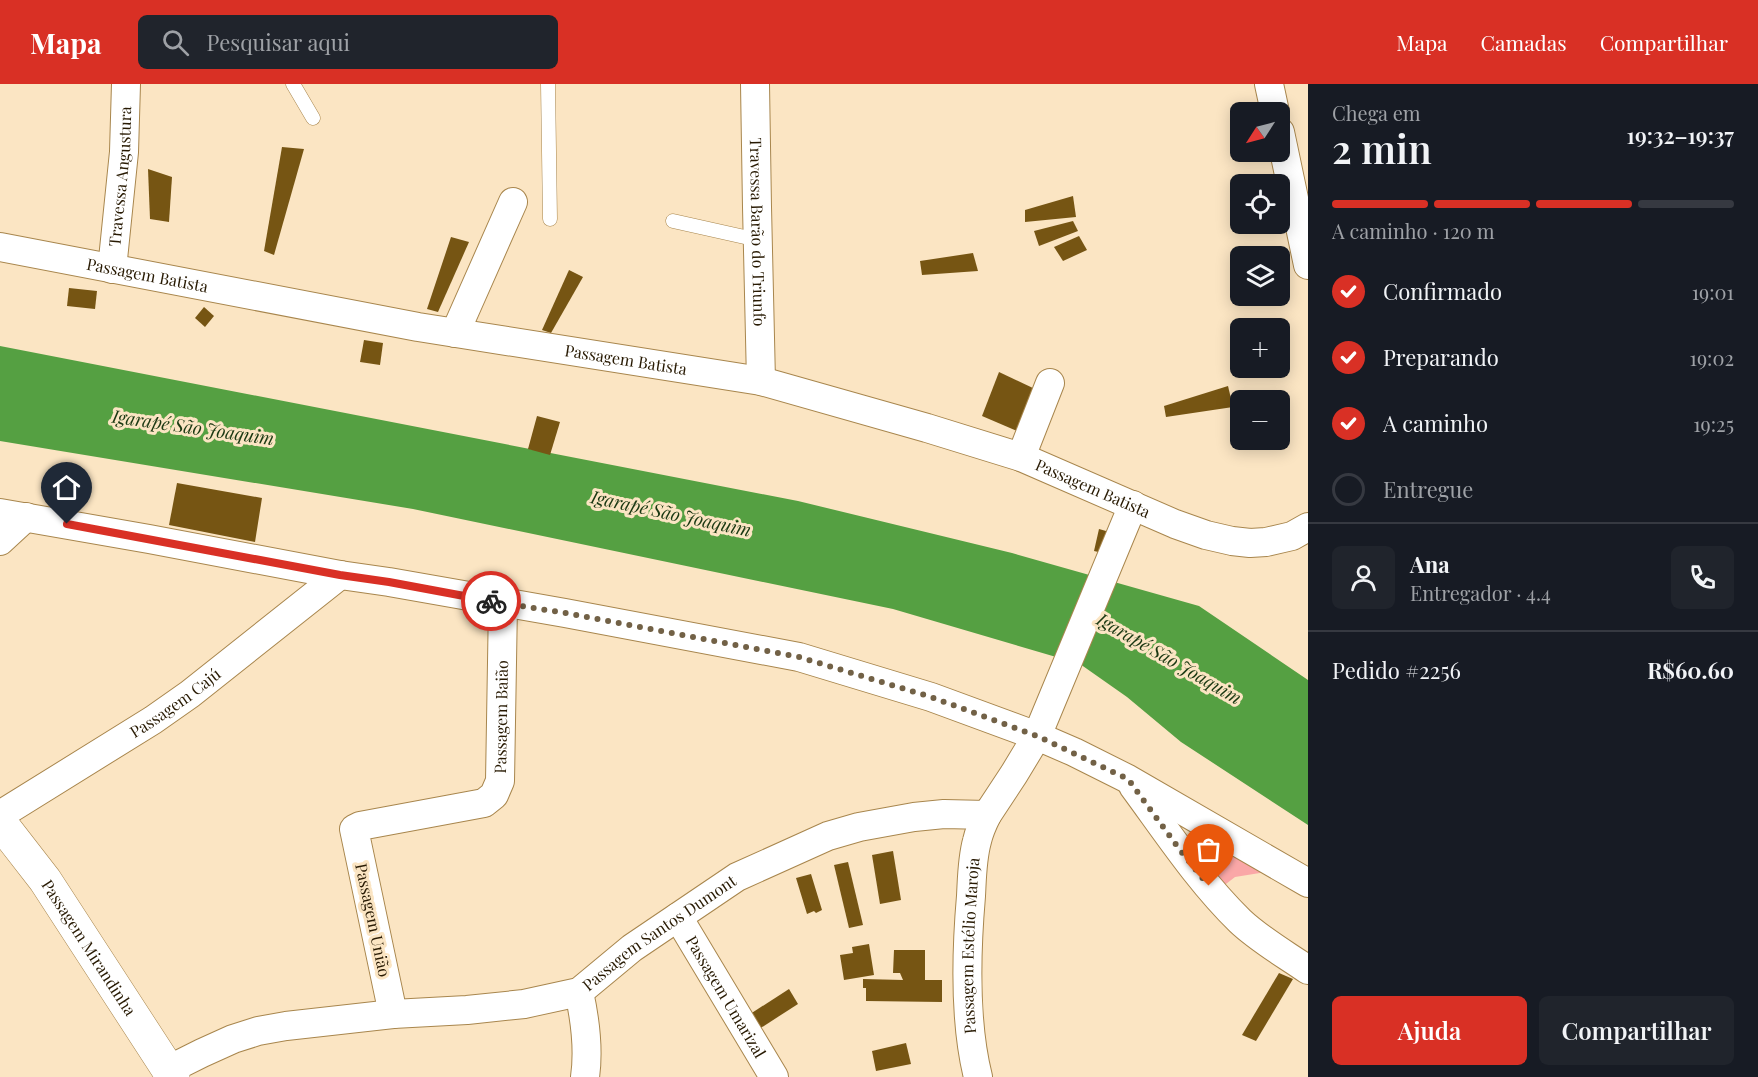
<!DOCTYPE html>
<html lang="pt">
<meta charset="utf-8">
<style>
:root{--surface:#171b24;--page:#20242c;--text:#f1f3f6;--muted:#9ea1a6;--line:#363941;--accent:#d93025}
body{margin:0;font-family:"Playfair Display",serif;background:var(--page);color:var(--text);height:100vh;display:flex;flex-direction:column;font-size:22px;white-space:nowrap}
*{box-sizing:border-box;margin:0}
p{font-size:20px;color:var(--muted)}
.icon{flex:none;width:33px;height:33px;fill:none;stroke:currentColor;stroke-width:2;stroke-linecap:round;stroke-linejoin:round}
.map{position:relative;flex:1;overflow:hidden}
.details{display:flex;flex-direction:column;background:var(--surface);width:450px}
.details>*{flex:none}
.needle{width:39px;rotate:234deg}
.controls{position:absolute;left:1230px;top:18px;display:grid;gap:12px}
.controls a{display:grid;place-items:center;width:60px;height:60px;border-radius:9px;background:var(--surface);box-shadow:0 3px 15px #0003;font-size:30px}
.pin{position:absolute;display:grid;place-items:center;width:51px;height:51px;color:#fff;margin:-62px -26px;border-radius:50% 50% 50% 0;rotate:-45deg;box-shadow:0 0 6px #0007}
.pin .icon{rotate:45deg}
.courier{position:absolute;display:grid;place-items:center;width:60px;height:60px;margin:-30px;border:4px solid #d93025;border-radius:50%;background:#fff;color:#222;box-shadow:0 2px 8px #0007}
.head em{font-style:normal;font-weight:600}
.head div{display:flex;flex-direction:column-reverse}
.head{display:flex;align-items:center;justify-content:space-between;height:102px;padding:0 24px}
h1{font-size:39px;font-weight:600;line-height:45px}
.bar{display:grid;grid-template-columns:repeat(4,1fr);gap:9px 6px;align-content:center;height:72px;padding:0 24px}
.bar i{height:8px;border-radius:4px;background:var(--line)}
.bar .on{background:var(--accent)}
.bar p{grid-column:span 4}
.line{display:flex;align-items:center;gap:15px;padding:0 24px;border-top:2px solid var(--line)}
.line div{flex:1}
.round{display:grid;place-items:center;flex:none;width:63px;height:63px;border-radius:9px;background:var(--page)}
ol{padding:0 24px;list-style:none}
li{display:flex;align-items:center;gap:18px;height:66px}
li p{margin-inline-start:auto}
li .icon{padding:6px;border-radius:50%;background:var(--accent);color:#fff;stroke-width:4}
li:last-child{color:var(--muted)}
li i{width:33px;height:33px;border:3px solid var(--line);border-radius:50%}
.primary-button{display:flex;gap:12px;margin-top:auto;padding:12px 24px}
.primary-button a{flex:1;height:69px;border-radius:9px;background:var(--accent);color:#fff;font-size:24px;font-weight:600;line-height:69px;text-align:center}
.primary-button a+a{background:var(--page);color:var(--text)}
header{display:flex;align-items:center;gap:36px;box-sizing:border-box;height:84px;padding:0 30px;background:var(--accent);color:#fff}
header strong{font-size:28px}
nav{display:flex;gap:33px;margin-inline-start:auto;font-size:21px}
.search{width:420px;height:54px;background:var(--page);display:flex;align-items:center;gap:15px;box-sizing:border-box;padding:0 21px;border-radius:9px;color:var(--muted);font-size:22px}
main{display:flex;flex:1;min-height:0}
.map>svg:first-child{display:block}
.green{fill:#faa7a7}
.water{fill:#55a042}
.building{fill:#765513}
.lines{fill:none;stroke-linecap:round;stroke-linejoin:round}
.lane-casing{stroke:#a8864d;stroke-width:15}
.street-casing{stroke:#a8864d;stroke-width:30}
.secondary-casing{stroke:#a8864d;stroke-width:34}
.lane{stroke:#fff;stroke-width:14}
.street{stroke:#fff;stroke-width:28}
.secondary{stroke:#fff;stroke-width:33}
.done{stroke:#726146;stroke-width:6;stroke-dasharray:0 10.8}
.route{stroke:#d93025;stroke-width:8}
.labels{text-anchor:middle;stroke-width:6;stroke-linejoin:round;paint-order:stroke}
.street-label{font-size:16px;fill:#281a03;stroke:#fbe5c3}
.water-label{font-size:18px;font-style:italic;fill:#1a3812;stroke:#fbe5c3}
</style>
<header>
<strong>Mapa</strong>
<div class="search"><svg class="icon" aria-label="search" viewBox="0 0 24 24"><circle cx="10" cy="10" r="6"/><path d="M15 15l6 6"/></svg>Pesquisar aqui</div>
<nav><a>Mapa</a><a>Camadas</a><a>Compartilhar</a></nav>
</header>
<main>
<div class="map">
<svg width="1308" height="993" viewBox="0 0 1308 993">
<rect width="100%" height="100%" fill="#fbe5c3"/>
<polygon class="green" points="1198,746 1266,788 1235,793 1222,803 1188,758"/>
<polygon class="water" points="0,262 798,417 1012,469 1199,522 1308,596 1308,741 1181,658 1127,613 1080,580 893,525 413,425 0,357"/>
<g class="building">
<polygon points="282,63 304,65 274,171 264,167"/>
<polygon points="148,85 172,93 169,138 150,135"/>
<polygon points="1073,112 1076,133 1025,138 1025,126"/>
<polygon points="1073,137 1078,147 1039,162 1034,147"/>
<polygon points="1079,152 1087,166 1063,177 1054,163"/>
<polygon points="451,153 469,158 438,228 427,225"/>
<polygon points="973,169 978,187 922,191 920,177"/>
<polygon points="569,186 583,193 551,249 542,246"/>
<polygon points="69,204 97,207 95,225 67,222"/>
<polygon points="204,223 214,232 205,243 195,234"/>
<polygon points="364,256 383,259 380,281 360,278"/>
<polygon points="999,288 1035,305 1017,347 982,332"/>
<polygon points="1228,302 1233,323 1166,333 1164,322"/>
<polygon points="537,332 560,338 550,371 528,365"/>
<polygon points="177,399 262,414 255,458 169,441"/>
<polygon points="1099,445 1113,449 1107,470 1094,467"/>
<polygon points="893,767 901,816 880,820 872,771"/>
<polygon points="848,778 863,841 849,844 834,781"/>
<polygon points="811,790 822,826 816,829 814,827 807,830 796,794"/>
<polygon points="869,860 874,891 844,896 840,871 853,869 852,863"/>
<polygon points="894,866 925,866 925,896 942,896 942,918 866,917 866,904 863,904 863,895 903,896 900,889 893,889"/>
<polygon points="1279,889 1293,895 1256,957 1242,951"/>
<polygon points="789,905 798,920 756,947 744,934"/>
<polygon points="906,959 911,980 876,987 872,967"/>
</g>
<g class="lines">
<defs>
<g id="lane">
<polyline points="293,0 313,34"/>
<polyline points="548,0 550,135"/>
<polyline points="673,137 758,156"/>
</g>
<g id="street">
<path id="s1" d="M755,0L757,123L761,297"/>
<polyline points="1269,0 1275,28"/>
<polyline points="1280,48 1308,181"/>
<path id="s2" d="M0,163L418,243L761,297L927,344L1021,373L1175,440L1206,451L1232,457L1250,459L1266,458L1292,452L1308,443"/>
<path id="s3" d="M112,185L124,68L126,0"/>
<polyline points="455,249 513,118"/>
<polyline points="1021,373 1050,299"/>
<polyline points="0,429 149,455 340,491 389,498 565,529 799,573 931,613 1037,652 1074,668 1128,695 1308,799"/>
<polyline points="0,457 26,433"/>
<path d="M1133,702C1167,748 1199,797 1240,837C1260,856 1285,870 1308,886"/>
<path id="s4" d="M0,731L153,636L190,610L340,491"/>
<path id="s5" d="M678,833L774,993"/>
<path d="M579,908C585,935 589,965 585,993"/>
<path id="s6" d="M393,930L354,745L360,742L484,719L494,711L500,697L503,519"/>
<path id="s7" d="M168,986L202,969L233,955L258,947L286,942L393,930L467,926L524,920L579,908L632,864L737,793L828,752L859,743L914,733L944,730L987,731L1014,690L1037,652L1133,421"/>
<path id="s8" d="M978,993C964,937 966,870 971,812C972,794 972,775 977,757C979,748 983,739 987,731"/>
</g>
<g id="secondary">
<path id="s9" d="M0,738L45,796L173,993"/>
</g>
</defs>
<use href="#lane" class="lane-casing"/>
<use href="#street" class="street-casing"/>
<use href="#secondary" class="secondary-casing"/>
<use href="#lane" class="lane"/>
<use href="#street" class="street"/>
<use href="#secondary" class="secondary"/>
</g>
<g class="lines">
<polyline class="done" points="491,517 565,529 799,573 931,613 1037,652 1128,695 1180,766 1209,802"/>
<polyline class="route" points="67,440 340,491 389,498 491,517"/>
</g>
<g class="labels">
<g class="street-label">
<text dy="6" stroke="none"><textPath href="#s3" startOffset="93">Travessa Angustura</textPath></text>
<text dy="6" stroke="none"><textPath href="#s1" startOffset="148">Travessa Barão do Triunfo</textPath></text>
<text dy="6" stroke="none"><textPath href="#s2" startOffset="150">Passagem Batista</textPath></text>
<text dy="6" stroke="none"><textPath href="#s2" startOffset="636">Passagem Batista</textPath></text>
<text dy="6" stroke="none"><textPath href="#s2" startOffset="1122">Passagem Batista</textPath></text>
<text dy="6" stroke="none"><textPath href="#s4" startOffset="208">Passagem Cajú</textPath></text>
<text dy="6" stroke="none"><textPath href="#s6" startOffset="414">Passagem Baião</textPath></text>
<text transform="translate(373 836) rotate(78)" y="6">Passagem União</text>
<text dy="6" stroke="none"><textPath href="#s7" startOffset="522">Passagem Santos Dumont</textPath></text>
<text dy="6" stroke="none"><textPath href="#s8" startOffset="132">Passagem Estélio Maroja</textPath></text>
<text dy="6" stroke="none"><textPath href="#s9" startOffset="154">Passagem Mirandinha</textPath></text>
<text dy="6" stroke="none"><textPath href="#s5" startOffset="93">Passagem Umarizal</textPath></text>
</g>
<g class="water-label">
<text transform="translate(193 344) rotate(8)" y="6">Igarapé São Joaquim</text>
<text transform="translate(671 430) rotate(12)" y="6">Igarapé São Joaquim</text>
<text transform="translate(1169 575) rotate(30)" y="6">Igarapé São Joaquim</text>
</g>
</g>
</svg>
<div class="controls">
<a><svg class="needle" viewBox="-14 -14 28 28"><path d="M0-13l5 13h-10z" fill="#e53935"/><path d="M0 13l5-13h-10z" fill="#9ea1a6"/></svg></a>
<a><svg class="icon" aria-label="locate" viewBox="0 0 24 24"><circle cx="12" cy="12" r="6"/><path d="M12 2v4M12 18v4M2 12h4M18 12h4"/></svg></a>
<a><svg class="icon" aria-label="layers" viewBox="0 0 24 24"><path d="M12 4l9 5-9 5-9-5zM3 14l9 5 9-5"/></svg></a>
<a>+</a>
<a>−</a>
</div>
<div class="pin" style="left:1209px;top:802px;background:#ea580c"><svg class="icon" aria-label="bag" viewBox="0 0 24 24"><path d="M5 8h14l-1 12H6zM9 8a3 3 0 0 1 6 0"/></svg></div>
<div class="pin" style="left:67px;top:440px;background:#1f2937"><svg class="icon" aria-label="home" viewBox="0 0 24 24"><path d="M3 11l9-7 9 7M6 9v11h12V9"/></svg></div>
<div class="courier" style="left:491px;top:517px"><svg class="icon" aria-label="bike" viewBox="0 0 24 24"><circle cx="6" cy="16" r="4"/><circle cx="18" cy="16" r="4"/><path d="M6 16l4-8h5l3 8M10 8l3 8H6M13 5h3"/></svg></div>
</div>
<section class="details">
<div class="head"><div><h1>2 min</h1><p>Chega em</p></div><em>19:32–19:37</em></div>
<div class="bar"><i class="on"></i><i class="on"></i><i class="on"></i><i></i><p>A caminho · 120 m</p></div>
<ol>
<li><svg class="icon" aria-label="check" viewBox="0 0 24 24"><path d="M5 12l5 5 9-10"/></svg>Confirmado<p>19:01</p></li>
<li><svg class="icon" aria-label="check" viewBox="0 0 24 24"><path d="M5 12l5 5 9-10"/></svg>Preparando<p>19:02</p></li>
<li><svg class="icon" aria-label="check" viewBox="0 0 24 24"><path d="M5 12l5 5 9-10"/></svg>A caminho<p>19:25</p></li>
<li><i></i>Entregue</li>
</ol>
<div class="line" style="height:108px"><a class="round"><svg class="icon" aria-label="person" viewBox="0 0 24 24"><circle cx="12" cy="8" r="4"/><path d="M4 21q1-7 8-7t8 7"/></svg></a><div><b>Ana</b><p>Entregador · 4.4</p></div><a class="round"><svg class="icon" aria-label="phone" viewBox="0 0 24 24"><path d="M5 4h4l2 5-3 2q2 4 5 5l2-3 5 2v4C11 20 4 13 5 4z"/></svg></a></div>
<div class="line" style="height:78px"><div>Pedido #2256</div><b>R$60.60</b></div>
<div class="primary-button"><a>Ajuda</a><a>Compartilhar</a></div>
</section>
</main>
